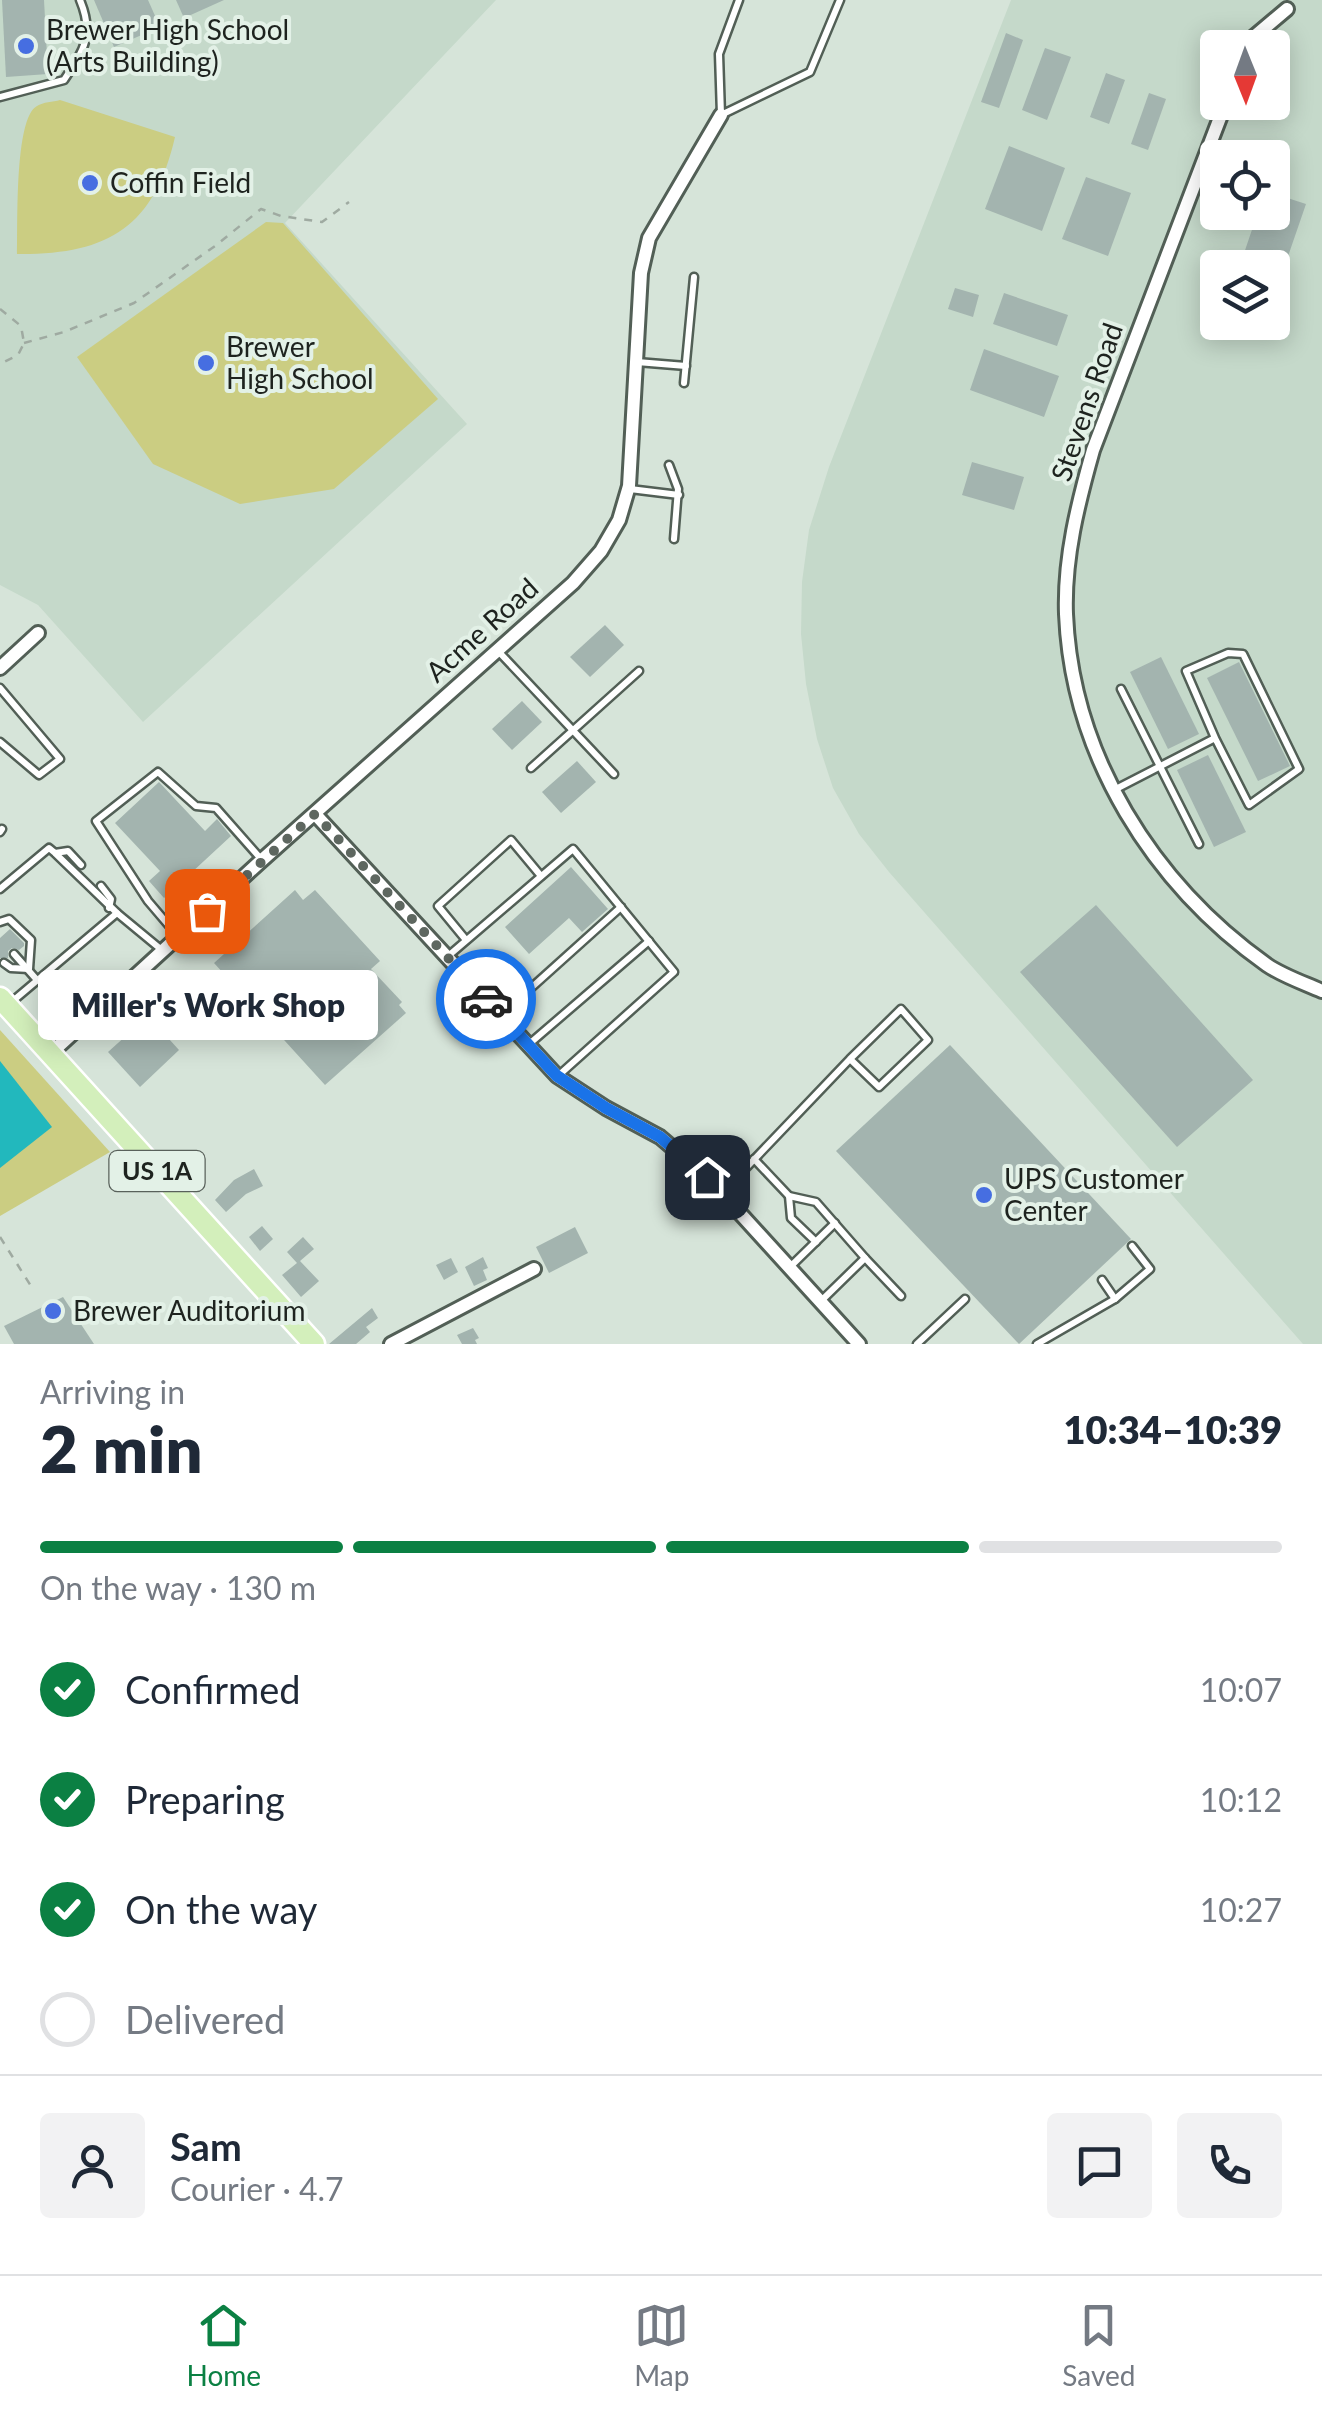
<!DOCTYPE html>
<meta charset="utf-8">
<style>
:root{--surface:#fff;--page:#f2f2f3;--text:#1f2937;--muted:#747a83;--line:#e0e1e3;--accent:#0b8043}
body{margin:0;font-family:Lato,sans-serif;background:var(--page);color:var(--text);height:100vh;display:flex;flex-direction:column;font-size:38px;white-space:nowrap}
*{box-sizing:border-box;margin:0}
p{font-size:32px;color:var(--muted)}
.icon{flex:none;width:55px;height:55px;fill:none;stroke:currentColor;stroke-width:2;stroke-linecap:round;stroke-linejoin:round}
.map{position:relative;height:1344px;overflow:hidden}
.sheet{display:flex;flex-direction:column;background:var(--surface);flex:1}
.sheet>*{flex:none}
.needle{width:65px;rotate:179deg}
.controls{position:absolute;left:1200px;top:30px;display:grid;gap:20px}
.controls a{display:grid;place-items:center;width:90px;height:90px;border-radius:10px;background:var(--surface);box-shadow:0 5px 25px #0003;font-size:50px}
.pin{position:absolute;display:grid;place-items:center;width:85px;height:85px;color:#fff;margin:-42px;border-radius:20px;box-shadow:0 5px 15px #0006}
.courier{position:absolute;display:grid;place-items:center;width:100px;height:100px;margin:-50px;border:8px solid #1a73e8;border-radius:50%;background:#fff;color:#222;box-shadow:0 2px 12px #0007}
.bubble{position:absolute;height:70px;border-radius:10px;background:var(--surface);box-shadow:0 5px 25px #0003;font-size:32px;font-weight:800;line-height:70px;text-align:center}
.headline em{font-style:normal;font-weight:800}
.headline div{display:flex;flex-direction:column-reverse}
.headline{display:flex;align-items:center;justify-content:space-between;height:170px;padding:0 40px}
h1{font-size:65px;font-weight:800;line-height:75px}
.bar{display:grid;grid-template-columns:repeat(4,1fr);gap:15px 10px;align-content:center;height:120px;padding:0 40px}
.bar i{height:12px;border-radius:8px;background:var(--line)}
.bar .current{background:var(--accent)}
.bar p{grid-column:span 4}
.line{display:flex;align-items:center;gap:25px;padding:0 40px;border-top:2px solid var(--line)}
.line div{flex:1}
.round{display:grid;place-items:center;flex:none;width:105px;height:105px;border-radius:10px;background:var(--page)}
ol{padding:0 40px;list-style:none}
li{display:flex;align-items:center;gap:30px;height:110px}
li p{margin-inline-start:auto}
li .icon{padding:10px;border-radius:50%;background:var(--accent);color:#fff;stroke-width:4}
li:last-child{color:var(--muted)}
li i{width:55px;height:55px;border:5px solid var(--line);border-radius:50%}
.menu{display:flex;justify-content:space-around;align-items:center;height:140px;border-top:2px solid var(--line);background:var(--surface);font-size:28px;color:var(--muted)}
.menu a{display:grid;justify-items:center;gap:5px}
.menu .current{color:var(--accent)}
.map>svg:first-child{display:block}
.built{fill:#c5d9ca;fill-rule:evenodd}
.green{fill:#cbcd82}
.water{fill:#22b8bd}
.building{fill:#a3b4af}
.lines{fill:none;stroke-linecap:round;stroke-linejoin:round}
.service-casing{stroke:#525f56;stroke-width:11}
.minor-casing{stroke:#525f56;stroke-width:18}
.primary-casing{stroke:#fff;stroke-width:25}
.path{stroke:#9faaa1;stroke-width:2.5;stroke-dasharray:8 8;stroke-linecap:butt}
.service{stroke:#fff;stroke-width:6}
.minor{stroke:#fff;stroke-width:12}
.primary{stroke:#d3efbb;stroke-width:20}
.done{stroke:#5e6760;stroke-width:10;stroke-dasharray:0 18}
.route{stroke:#1a73e8;stroke-width:12}
.poi-dot{fill:#466ee1;stroke:#e3f1e7;stroke-width:4}
.labels{text-anchor:middle;stroke-width:8;stroke-linejoin:round;paint-order:stroke}
.shield{fill:#e3f1e7;stroke:#59615b;stroke-width:2.5}
.shield-label{font-size:25px;font-weight:bold;fill:#1e231f}
.poi-label{font-size:28px;fill:#1e231f;stroke:#e3f1e7;text-anchor:start}
.street-label{font-size:28px;fill:#1e231f;stroke:#e3f1e7}
</style>
<div class="map">
<svg width="1322" height="1344" viewBox="0 0 1322 1344">
<rect width="100%" height="100%" fill="#d6e4d9"/>
<g class="built">
<polygon points="0,0 496,0 285,223 467,424 143,722 38,605 0,585"/>
<path d="M1011,0H1322V1344H1303L889,872L859,834L833,788L817,739L806,684L801,634L802,582L809,530L829,467ZM1218,48H1272V102H1218ZM1218,158H1272V212H1218ZM1218,268H1272V322H1218Z"/>
</g>
<g class="green">
<path d="M60,100L175,137C154,228 107,255 17,254C18,227 14,118 37,106C43,102 53,102 60,100Z"/>
<polygon points="266,222 283,223 438,399 334,489 240,504 153,464 77,357"/>
<polygon points="0,1030 110,1152 0,1216"/>
</g>
<polygon class="water" points="0,1061 52,1127 0,1168"/>
<g class="building">
<polygon points="2,0 44,0 48,74 6,77"/>
<polygon points="94,0 148,0 160,27 114,47"/>
<polygon points="176,0 224,0 184,18"/>
<polygon points="1006,33 1023,40 999,108 981,102"/>
<polygon points="1045,48 1071,57 1047,120 1022,110"/>
<polygon points="1106,73 1125,80 1109,124 1090,117"/>
<polygon points="1149,93 1166,99 1148,150 1131,144"/>
<polygon points="1009,146 1065,168 1042,231 985,209"/>
<polygon points="1086,177 1131,193 1108,256 1062,239"/>
<polygon points="1272,193 1306,204 1274,297 1272,296 1272,268 1239,268 1258,212 1272,212"/>
<polygon points="955,288 979,295 973,317 948,309"/>
<polygon points="1004,293 1068,315 1057,346 993,324"/>
<polygon points="984,349 1059,376 1044,417 970,390"/>
<polygon points="972,462 1024,477 1014,510 962,495"/>
<polygon points="605,625 624,645 590,677 570,657"/>
<polygon points="1161,657 1199,734 1168,749 1130,672"/>
<polygon points="1239,662 1290,766 1258,781 1207,678"/>
<polygon points="522,701 542,722 512,750 492,729"/>
<polygon points="1208,755 1246,832 1214,847 1177,770"/>
<polygon points="577,761 596,782 561,813 542,792"/>
<polygon points="159,782 205,831 217,819 231,836 164,898 149,881 160,871 115,823"/>
<polygon points="571,867 608,909 582,932 569,918 529,954 505,927"/>
<polygon points="295,890 303,900 315,890 380,961 371,969 402,1002 399,1005 406,1013 325,1085 214,963"/>
<polygon points="1096,905 1253,1080 1177,1147 1020,972"/>
<polygon points="10,929 24,943 24,946 19,950 12,948 8,951 8,958 0,958 0,938"/>
<polygon points="148,1016 179,1050 140,1087 108,1052"/>
<polygon points="950,1045 1131,1239 1019,1344 836,1151"/>
<polygon points="254,1169 263,1186 246,1194 226,1212 215,1200 234,1180"/>
<polygon points="262,1226 273,1239 260,1251 249,1237"/>
<polygon points="575,1227 588,1253 549,1273 536,1247"/>
<polygon points="303,1237 314,1249 300,1261 319,1281 301,1297 282,1275 297,1263 287,1252"/>
<polygon points="483,1257 488,1268 483,1270 487,1280 474,1286 465,1267"/>
<polygon points="451,1258 458,1272 444,1280 436,1265"/>
<polygon points="63,1297 94,1344 14,1344 4,1326"/>
<polygon points="372,1308 378,1318 366,1327 370,1332 356,1344 329,1344"/>
<polygon points="473,1328 479,1338 475,1340 477,1344 462,1344 457,1335"/>
</g>
<g class="lines">
<defs>
<g id="service">
<polyline points="739,0 719,54 721,115 810,72 840,0"/>
<path d="M0,97L64,80C83,51 95,36 80,0"/>
<polyline points="637,362 686,366"/>
<polyline points="684,383 694,277"/>
<polyline points="669,465 678,489 674,539"/>
<polyline points="630,489 679,495"/>
<polyline points="498,651 614,774"/>
<polyline points="0,688 60,759 39,775 0,742"/>
<polyline points="1121,689 1199,844"/>
<polyline points="531,768 639,671"/>
<polyline points="1114,790 1215,738 1249,805 1299,769 1243,654 1228,653 1186,671 1215,738"/>
<polyline points="0,832 2,829"/>
<polyline points="56,854 117,913"/>
<polyline points="101,886 111,899 109,908"/>
<polyline points="0,889 49,848 55,853 68,851 81,865"/>
<polyline points="0,922 9,919 31,940 29,969 11,968 4,963"/>
<polyline points="177,935 148,901 96,821 158,772 196,806 216,808 261,859"/>
<polyline points="466,940 438,906 511,840 541,876"/>
<polyline points="14,954 37,980"/>
<polyline points="447,957 573,849 674,972 558,1076"/>
<polyline points="8,1005 117,913 163,951"/>
<polyline points="501,1015 621,907"/>
<polyline points="528,1045 649,941"/>
<polyline points="754,1159 789,1196 816,1202 865,1258"/>
<polyline points="723,1192 850,1059 879,1087 928,1040 901,1009 850,1059"/>
<polyline points="789,1196 791,1218 816,1242"/>
<polyline points="791,1266 835,1223"/>
<polyline points="1102,1280 1115,1299"/>
<polyline points="821,1301 865,1258 901,1296"/>
<polyline points="917,1344 965,1299"/>
<polyline points="1037,1344 1115,1299 1150,1269 1132,1246"/>
</g>
<g id="minor">
<polyline points="1247,48 1249,41 1287,9"/>
<path d="M1226,102L1093,450C1078,503 1064,558 1066,614C1072,756 1153,884 1267,965C1283,976 1304,983 1322,991"/>
<polyline points="0,668 38,633"/>
<polyline points="315,814 557,1076 606,1108 660,1137 707,1177 859,1344"/>
<polyline points="50,1054 262,860 573,583 601,551 619,520 629,486 641,273 649,238 721,115"/>
<polyline points="391,1344 534,1269"/>
</g>
<polyline id="primary" points="0,998 314,1344"/>
</defs>
<use href="#service" class="service-casing"/>
<use href="#minor" class="minor-casing"/>
<use href="#primary" class="primary-casing"/>
<g class="path">
<polyline points="0,309 21,326 24,343 18,355 0,364"/>
<polyline points="24,343 64,332 134,303 215,246 261,209 281,216 322,222 349,202"/>
<polyline points="0,1237 31,1286"/>
</g>
<use href="#service" class="service"/>
<use href="#minor" class="minor"/>
<use href="#primary" class="primary"/>
</g>
<g class="lines">
<polyline class="done" points="207,911 315,814 486,999"/>
<polyline class="route" points="486,999 557,1076 606,1108 660,1137 707,1177"/>
</g>
<g class="poi-dot">
<circle cx="26" cy="46" r="10"/>
<circle cx="90" cy="183" r="10"/>
<circle cx="206" cy="363" r="10"/>
<circle cx="984" cy="1195" r="10"/>
<circle cx="53" cy="1311" r="10"/>
</g>
<g class="labels">
<rect class="shield" x="109.5" y="1151" width="95" height="40" rx="8"/>
<g class="shield-label">
<text x="157" y="1180">US 1A</text>
</g>
<g class="poi-label">
<text x="46" y="40">Brewer High School<tspan x="46" dy="32">(Arts Building)</tspan></text>
<text x="110" y="193">Coffin Field</text>
<text x="226" y="357">Brewer<tspan x="226" dy="32">High School</tspan></text>
<text x="1004" y="1189">UPS Customer<tspan x="1004" dy="32">Center</tspan></text>
<text x="73" y="1321">Brewer Auditorium</text>
</g>
<g class="street-label">
<text transform="translate(1087 402) rotate(-71)" y="10">Stevens Road</text>
<text transform="translate(482 630) rotate(-42)" y="10">Acme Road</text>
</g>
</g>
</svg>
<div class="controls">
<a><svg class="needle" viewBox="-14 -14 28 28"><path d="M0-13l5 13h-10z" fill="#e53935"/><path d="M0 13l5-13h-10z" fill="#747a83"/></svg></a>
<a><svg class="icon" aria-label="locate" viewBox="0 0 24 24"><circle cx="12" cy="12" r="6"/><path d="M12 2v4M12 18v4M2 12h4M18 12h4"/></svg></a>
<a><svg class="icon" aria-label="layers" viewBox="0 0 24 24"><path d="M12 4l9 5-9 5-9-5zM3 14l9 5 9-5"/></svg></a>
</div>
<div class="pin" style="left:207px;top:911px;background:#ea580c"><svg class="icon" aria-label="bag" viewBox="0 0 24 24"><path d="M5 8h14l-1 12H6zM9 8a3 3 0 0 1 6 0"/></svg></div>
<div class="pin" style="left:707px;top:1177px;background:#1f2937"><svg class="icon" aria-label="home" viewBox="0 0 24 24"><path d="M3 11l9-7 9 7M6 9v11h12V9"/></svg></div>
<div class="courier" style="left:486px;top:999px"><svg class="icon" aria-label="car" viewBox="0 0 24 24"><path d="M5 17H2v-5l4-1 3-4h7l3 4 3 1v5h-3M9 17h6M6 11h13"/><circle cx="7" cy="17" r="2"/><circle cx="17" cy="17" r="2"/></svg></div>
<div class="bubble" style="left:38px;top:970px;width:340px">Miller's Work Shop</div>
</div>
<section class="sheet">
<div class="headline"><div><h1>2 min</h1><p>Arriving in</p></div><em>10:34–10:39</em></div>
<div class="bar"><i class="current"></i><i class="current"></i><i class="current"></i><i></i><p>On the way · 130 m</p></div>
<ol>
<li><svg class="icon" aria-label="check" viewBox="0 0 24 24"><path d="M5 12l5 5 9-10"/></svg>Confirmed<p>10:07</p></li>
<li><svg class="icon" aria-label="check" viewBox="0 0 24 24"><path d="M5 12l5 5 9-10"/></svg>Preparing<p>10:12</p></li>
<li><svg class="icon" aria-label="check" viewBox="0 0 24 24"><path d="M5 12l5 5 9-10"/></svg>On the way<p>10:27</p></li>
<li><i></i>Delivered</li>
</ol>
<div class="line" style="height:180px"><a class="round"><svg class="icon" aria-label="person" viewBox="0 0 24 24"><circle cx="12" cy="8" r="4"/><path d="M4 21q1-7 8-7t8 7"/></svg></a><div><b>Sam</b><p>Courier · 4.7</p></div><a class="round"><svg class="icon" aria-label="chat" viewBox="0 0 24 24"><path d="M4 5h16v11H9l-5 4z"/></svg></a><a class="round"><svg class="icon" aria-label="phone" viewBox="0 0 24 24"><path d="M5 4h4l2 5-3 2q2 4 5 5l2-3 5 2v4C11 20 4 13 5 4z"/></svg></a></div>
</section>
<nav class="menu">
<a class="current"><svg class="icon" aria-label="home" viewBox="0 0 24 24"><path d="M3 11l9-7 9 7M6 9v11h12V9"/></svg>Home</a>
<a><svg class="icon" aria-label="map" viewBox="0 0 24 24"><path d="M3 6l6-2 6 2 6-2v14l-6 2-6-2-6 2zM9 4v14M15 6v14"/></svg>Map</a>
<a><svg class="icon" aria-label="saved" viewBox="0 0 24 24"><path d="M7 4h10v16l-5-4-5 4z"/></svg>Saved</a>
</nav>
